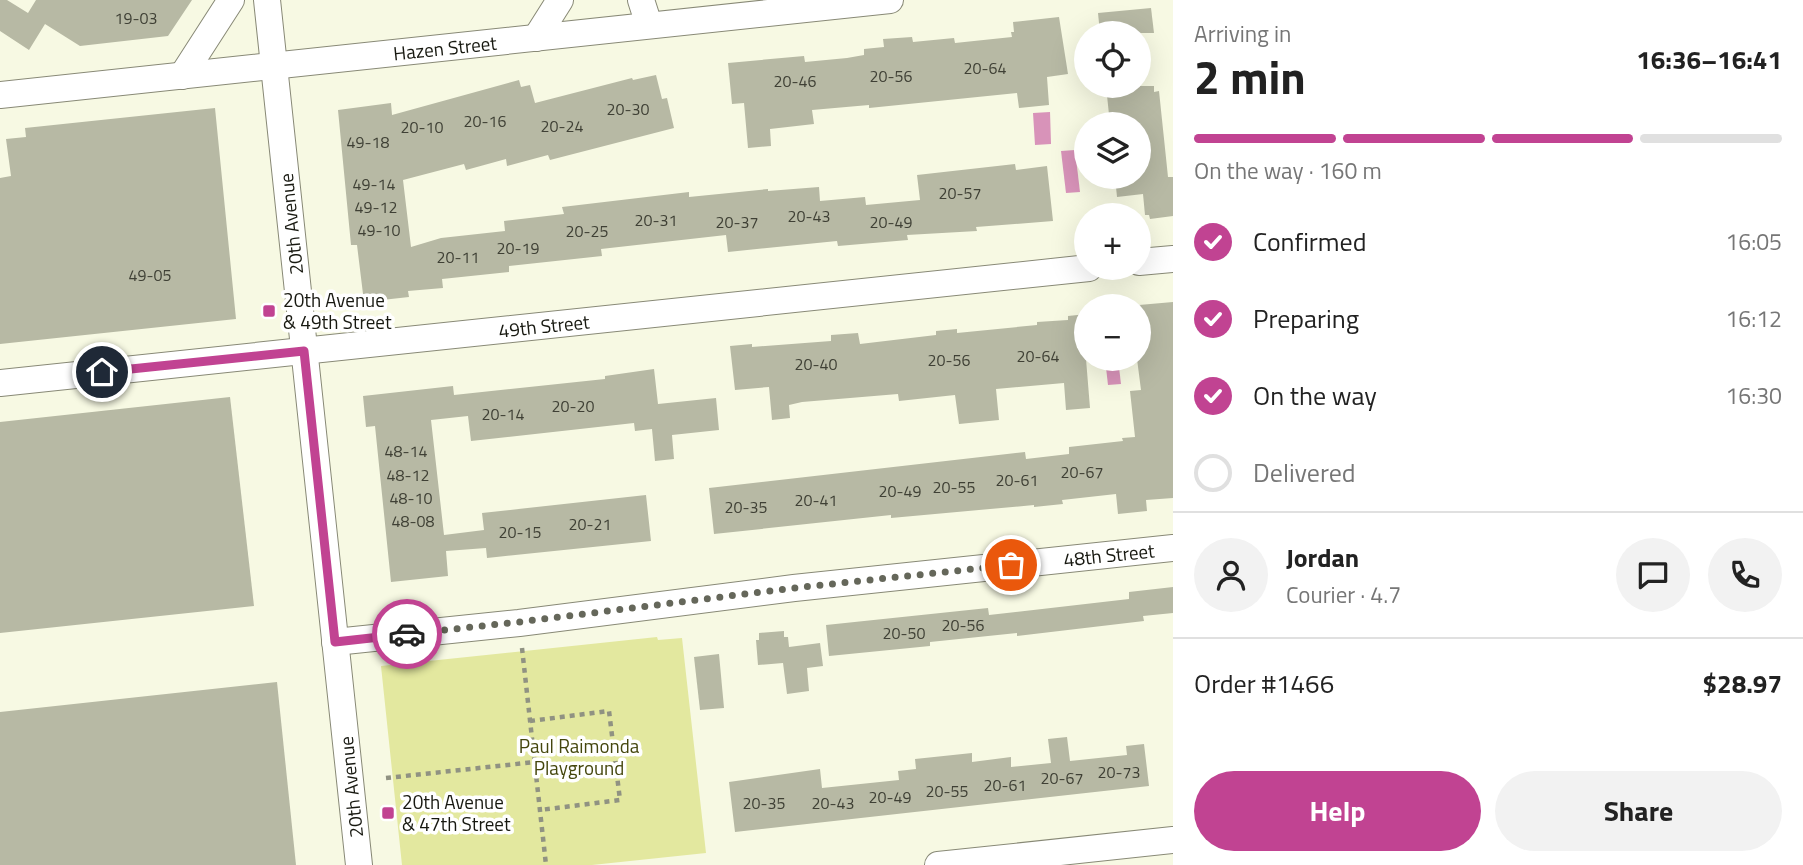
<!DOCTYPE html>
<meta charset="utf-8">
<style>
:root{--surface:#fff;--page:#f2f2f2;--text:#222;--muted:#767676;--line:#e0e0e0;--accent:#c14392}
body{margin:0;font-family:"Titillium Web",sans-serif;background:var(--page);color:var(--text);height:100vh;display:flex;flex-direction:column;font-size:26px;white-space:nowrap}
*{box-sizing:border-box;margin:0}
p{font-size:23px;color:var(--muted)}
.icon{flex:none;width:38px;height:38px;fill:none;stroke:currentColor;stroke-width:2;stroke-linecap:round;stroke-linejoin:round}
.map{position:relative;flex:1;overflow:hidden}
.panel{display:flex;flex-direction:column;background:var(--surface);width:630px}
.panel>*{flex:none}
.buttons{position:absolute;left:1074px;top:21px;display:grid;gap:14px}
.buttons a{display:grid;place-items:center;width:77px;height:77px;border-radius:50%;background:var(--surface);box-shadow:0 7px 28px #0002;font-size:35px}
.pin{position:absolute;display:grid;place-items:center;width:60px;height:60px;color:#fff;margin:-30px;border:4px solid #fff;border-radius:50%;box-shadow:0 2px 7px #0007}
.courier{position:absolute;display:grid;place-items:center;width:70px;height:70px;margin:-35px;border:5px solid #c14392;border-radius:50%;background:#fff;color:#222;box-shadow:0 2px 9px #0007}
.summary em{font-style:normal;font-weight:700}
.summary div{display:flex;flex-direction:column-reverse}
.summary{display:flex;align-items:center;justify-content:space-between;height:119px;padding:0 21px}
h1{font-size:46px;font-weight:700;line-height:52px}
.bar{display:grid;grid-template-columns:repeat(4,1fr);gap:10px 7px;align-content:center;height:84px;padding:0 21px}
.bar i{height:9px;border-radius:5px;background:var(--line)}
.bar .active{background:var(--accent)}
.bar p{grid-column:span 4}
.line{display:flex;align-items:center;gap:18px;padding:0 21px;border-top:2px solid var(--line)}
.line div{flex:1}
.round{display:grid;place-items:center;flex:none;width:74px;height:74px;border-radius:37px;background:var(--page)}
ol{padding:0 21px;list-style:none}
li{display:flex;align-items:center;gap:21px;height:77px}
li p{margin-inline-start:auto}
li .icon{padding:7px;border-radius:50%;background:var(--accent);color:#fff;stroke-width:4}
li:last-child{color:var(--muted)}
li i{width:38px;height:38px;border:4px solid var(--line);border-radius:50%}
.cta{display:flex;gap:14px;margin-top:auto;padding:14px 21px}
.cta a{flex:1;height:80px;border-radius:42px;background:var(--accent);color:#fff;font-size:28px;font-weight:700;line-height:80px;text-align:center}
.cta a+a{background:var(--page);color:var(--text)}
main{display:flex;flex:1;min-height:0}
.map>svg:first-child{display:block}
.green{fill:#e3e89f}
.water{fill:#d893b9}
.building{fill:#b7b9a4}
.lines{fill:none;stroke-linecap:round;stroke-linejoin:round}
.minor-casing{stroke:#888976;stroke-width:28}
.path{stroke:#909282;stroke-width:4.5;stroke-dasharray:5 5;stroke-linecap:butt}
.minor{stroke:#fff;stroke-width:26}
.done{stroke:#65675a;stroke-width:7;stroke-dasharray:0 12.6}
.route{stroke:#c14392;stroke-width:9}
.poi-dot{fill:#c14392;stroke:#fff;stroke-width:2.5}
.labels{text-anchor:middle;stroke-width:7;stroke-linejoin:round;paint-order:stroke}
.number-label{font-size:16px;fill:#3f4035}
.street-label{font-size:19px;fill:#171810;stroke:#fff}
.poi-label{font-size:19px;fill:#171810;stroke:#fff;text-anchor:start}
.park-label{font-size:19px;fill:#44460d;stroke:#fff}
</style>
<main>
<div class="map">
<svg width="1173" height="865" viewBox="0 0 1173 865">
<rect width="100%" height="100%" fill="#f7f9e3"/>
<polygon class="green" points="657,637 658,640 682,638 706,853 592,865 402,865 381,666"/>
<g class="water">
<polygon points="1050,112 1051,144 1035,145 1033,113"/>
<polygon points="1075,150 1080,192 1066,193 1061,151"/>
<polygon points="1105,359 1118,359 1121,384 1108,385"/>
</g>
<g class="building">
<polygon points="0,0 7,0 28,13 36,0 192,0 168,36 80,46 45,24 29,50 0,31"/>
<polygon points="1151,8 1154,33 1100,33 1098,13"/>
<polygon points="1059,17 1068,74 1047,77 1049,105 1019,108 1017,93 869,108 869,105 812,110 814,124 770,129 771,146 748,148 744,103 732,104 728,63 804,56 805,62 847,58 864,55 864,49 884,47 883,39 912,37 913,42 954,38 955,43 1012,37 1011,32 1014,32 1013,22"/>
<polygon points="656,75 662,99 667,98 674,128 550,160 548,155 507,166 506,159 466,170 464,164 403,180 411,247 441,238 505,231 504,221 564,214 562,207 689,192 689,197 768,189 768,191 819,187 820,201 865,197 866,205 920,200 917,175 1015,164 1016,170 1047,166 1053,221 976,227 977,231 907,235 908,240 838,246 837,241 728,252 726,235 601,249 602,256 509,266 509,272 442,279 443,288 408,291 409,297 364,302 357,245 351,245 338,110 391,103 392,115 519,80 521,87 530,85 535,103 632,78 633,80"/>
<polygon points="1106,86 1154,86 1154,92 1159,91 1168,177 1173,177 1173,216 1150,219 1149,215 1145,215 1143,194 1117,197 1115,177 1139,177 1139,167 1143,167 1139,124 1110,124"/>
<polygon points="215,108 236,319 0,344 0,178 11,176 6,139 26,137 25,128"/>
<polygon points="1173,302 1173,498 1146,500 1147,511 1118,514 1116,494 1062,500 1063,504 1034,507 1034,505 891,518 891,515 714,534 709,488 1025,452 1026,459 1069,454 1069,447 1123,441 1122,438 1135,437 1130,391 1141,390 1137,359 1139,359 1139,305"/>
<polygon points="1087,314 1086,359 1090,408 1066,410 1064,383 996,389 999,420 959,424 955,395 899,401 898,394 802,402 789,405 790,418 772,420 769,387 735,390 730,346 752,344 752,347 831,341 831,335 858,333 860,344 936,335 936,331 957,329 957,333 1037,325 1037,322 1068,320 1068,316"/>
<polygon points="654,369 658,404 716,398 719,430 672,435 674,459 655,461 652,429 635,431 634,423 471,441 468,416 431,420 444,535 484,530 482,513 646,495 651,541 487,558 486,548 446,551 448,576 391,582 375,426 366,427 363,396 453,386 454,395 605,379 605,376"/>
<polygon points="230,397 254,606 0,633 0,422"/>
<polygon points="1173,587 1173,613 1143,616 1144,621 1017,636 1017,633 930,642 930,646 829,656 826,625 988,608 989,615 1129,599 1129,592"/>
<polygon points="784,631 784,637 788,637 789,647 820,643 823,666 807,668 809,691 787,694 783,663 758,665 756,640 759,640 759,633"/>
<polygon points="719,654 724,708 700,710 694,657"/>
<polygon points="277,682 296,865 0,865 0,712"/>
<polygon points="1067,737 1070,761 1127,755 1126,746 1144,744 1149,786 735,832 729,782 820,769 822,788 899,780 898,771 916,769 915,759 972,753 972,762 1011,757 1011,767 1051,763 1048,739"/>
</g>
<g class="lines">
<defs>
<g id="minor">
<polyline points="267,0 359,865"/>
<polyline points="641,0 649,25"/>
<polyline points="536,38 560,0"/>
<polyline points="182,76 231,0"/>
<polyline points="0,95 890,0"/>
<polyline points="1139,262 1173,259"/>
<polyline points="0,383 1089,268"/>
<polyline points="335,642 519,623 794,588 1173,548"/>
<polyline points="938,865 1173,840"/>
</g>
</defs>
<use href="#minor" class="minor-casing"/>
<g class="path">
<polyline points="522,648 546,865"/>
<polyline points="530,721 609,711 620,800 540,810"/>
<polyline points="386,778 535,762"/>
</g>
<use href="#minor" class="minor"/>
</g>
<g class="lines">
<polyline class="done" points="407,634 519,622 794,588 1011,565"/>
<polyline class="route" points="102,372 304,351 335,642 407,634"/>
</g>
<g class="poi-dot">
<rect x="262" y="304" width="14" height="14" rx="3.5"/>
<rect x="381" y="806" width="14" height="14" rx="3.5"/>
</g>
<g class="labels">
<g class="number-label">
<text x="136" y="24">19-03</text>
<text x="985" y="74">20-64</text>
<text x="891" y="82">20-56</text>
<text x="795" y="87">20-46</text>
<text x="628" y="115">20-30</text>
<text x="485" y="127">20-16</text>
<text x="562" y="132">20-24</text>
<text x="422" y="133">20-10</text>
<text x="368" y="148">49-18</text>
<text x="374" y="190">49-14</text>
<text x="960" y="199">20-57</text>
<text x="376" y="213">49-12</text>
<text x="809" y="222">20-43</text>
<text x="656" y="226">20-31</text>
<text x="737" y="228">20-37</text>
<text x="891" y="228">20-49</text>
<text x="379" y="236">49-10</text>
<text x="587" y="237">20-25</text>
<text x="518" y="254">20-19</text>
<text x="458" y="263">20-11</text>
<text x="150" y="281">49-05</text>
<text x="1038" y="362">20-64</text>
<text x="949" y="366">20-56</text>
<text x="816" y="370">20-40</text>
<text x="573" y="412">20-20</text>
<text x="503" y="420">20-14</text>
<text x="406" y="457">48-14</text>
<text x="1082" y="478">20-67</text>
<text x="408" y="481">48-12</text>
<text x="1017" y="486">20-61</text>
<text x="954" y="493">20-55</text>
<text x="900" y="497">20-49</text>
<text x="411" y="504">48-10</text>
<text x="816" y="506">20-41</text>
<text x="746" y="513">20-35</text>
<text x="413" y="527">48-08</text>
<text x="590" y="530">20-21</text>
<text x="520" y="538">20-15</text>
<text x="963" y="631">20-56</text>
<text x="904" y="639">20-50</text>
<text x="1119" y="778">20-73</text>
<text x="1062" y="784">20-67</text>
<text x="1005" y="791">20-61</text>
<text x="947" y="797">20-55</text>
<text x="890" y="803">20-49</text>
<text x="764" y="809">20-35</text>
<text x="833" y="809">20-43</text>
</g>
<g class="street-label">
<text transform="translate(445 48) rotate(-6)" y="7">Hazen Street</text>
<text transform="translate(291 224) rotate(-96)" y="7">20th Avenue</text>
<text transform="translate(544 326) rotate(-6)" y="7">49th Street</text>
<text transform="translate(1109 555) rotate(-6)" y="7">48th Street</text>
<text transform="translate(351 787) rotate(-96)" y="7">20th Avenue</text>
</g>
<g class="poi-label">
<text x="283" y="307">20th Avenue<tspan x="283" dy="22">&amp; 49th Street</tspan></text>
<text x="402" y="809">20th Avenue<tspan x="402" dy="22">&amp; 47th Street</tspan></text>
</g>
<g class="park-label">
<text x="579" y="753">Paul Raimonda<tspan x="579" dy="22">Playground</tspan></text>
</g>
</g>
</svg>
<div class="buttons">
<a><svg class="icon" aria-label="locate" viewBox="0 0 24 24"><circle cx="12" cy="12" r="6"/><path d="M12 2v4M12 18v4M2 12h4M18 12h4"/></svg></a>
<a><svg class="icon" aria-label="layers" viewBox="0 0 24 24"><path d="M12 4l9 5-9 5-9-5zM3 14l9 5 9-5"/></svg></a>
<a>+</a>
<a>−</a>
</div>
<div class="pin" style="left:1011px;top:565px;background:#ea580c"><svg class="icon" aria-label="bag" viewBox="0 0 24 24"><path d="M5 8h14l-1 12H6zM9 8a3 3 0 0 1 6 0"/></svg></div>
<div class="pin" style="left:102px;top:372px;background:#1f2937"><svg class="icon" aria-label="home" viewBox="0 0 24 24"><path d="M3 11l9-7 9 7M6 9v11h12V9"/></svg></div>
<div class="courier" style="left:407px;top:634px"><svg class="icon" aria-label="car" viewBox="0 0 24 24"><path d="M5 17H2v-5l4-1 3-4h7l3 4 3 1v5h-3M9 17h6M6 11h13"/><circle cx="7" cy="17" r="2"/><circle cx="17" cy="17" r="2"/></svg></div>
</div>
<section class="panel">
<div class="summary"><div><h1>2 min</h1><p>Arriving in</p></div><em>16:36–16:41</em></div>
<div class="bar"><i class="active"></i><i class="active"></i><i class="active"></i><i></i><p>On the way · 160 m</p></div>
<ol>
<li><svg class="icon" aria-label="check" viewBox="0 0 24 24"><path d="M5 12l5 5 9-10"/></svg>Confirmed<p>16:05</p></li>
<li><svg class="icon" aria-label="check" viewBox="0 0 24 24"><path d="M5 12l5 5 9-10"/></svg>Preparing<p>16:12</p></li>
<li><svg class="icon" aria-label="check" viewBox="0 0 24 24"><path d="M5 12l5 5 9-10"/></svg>On the way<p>16:30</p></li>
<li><i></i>Delivered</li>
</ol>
<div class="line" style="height:126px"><a class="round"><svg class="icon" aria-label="person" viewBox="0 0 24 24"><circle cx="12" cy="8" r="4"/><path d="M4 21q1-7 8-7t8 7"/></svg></a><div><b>Jordan</b><p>Courier · 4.7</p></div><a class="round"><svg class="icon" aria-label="chat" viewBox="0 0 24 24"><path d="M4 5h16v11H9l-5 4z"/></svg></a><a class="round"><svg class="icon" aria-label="phone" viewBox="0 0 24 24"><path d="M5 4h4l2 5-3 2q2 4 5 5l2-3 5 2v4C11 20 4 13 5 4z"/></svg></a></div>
<div class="line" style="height:91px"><div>Order #1466</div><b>$28.97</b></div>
<div class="cta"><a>Help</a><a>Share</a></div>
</section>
</main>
